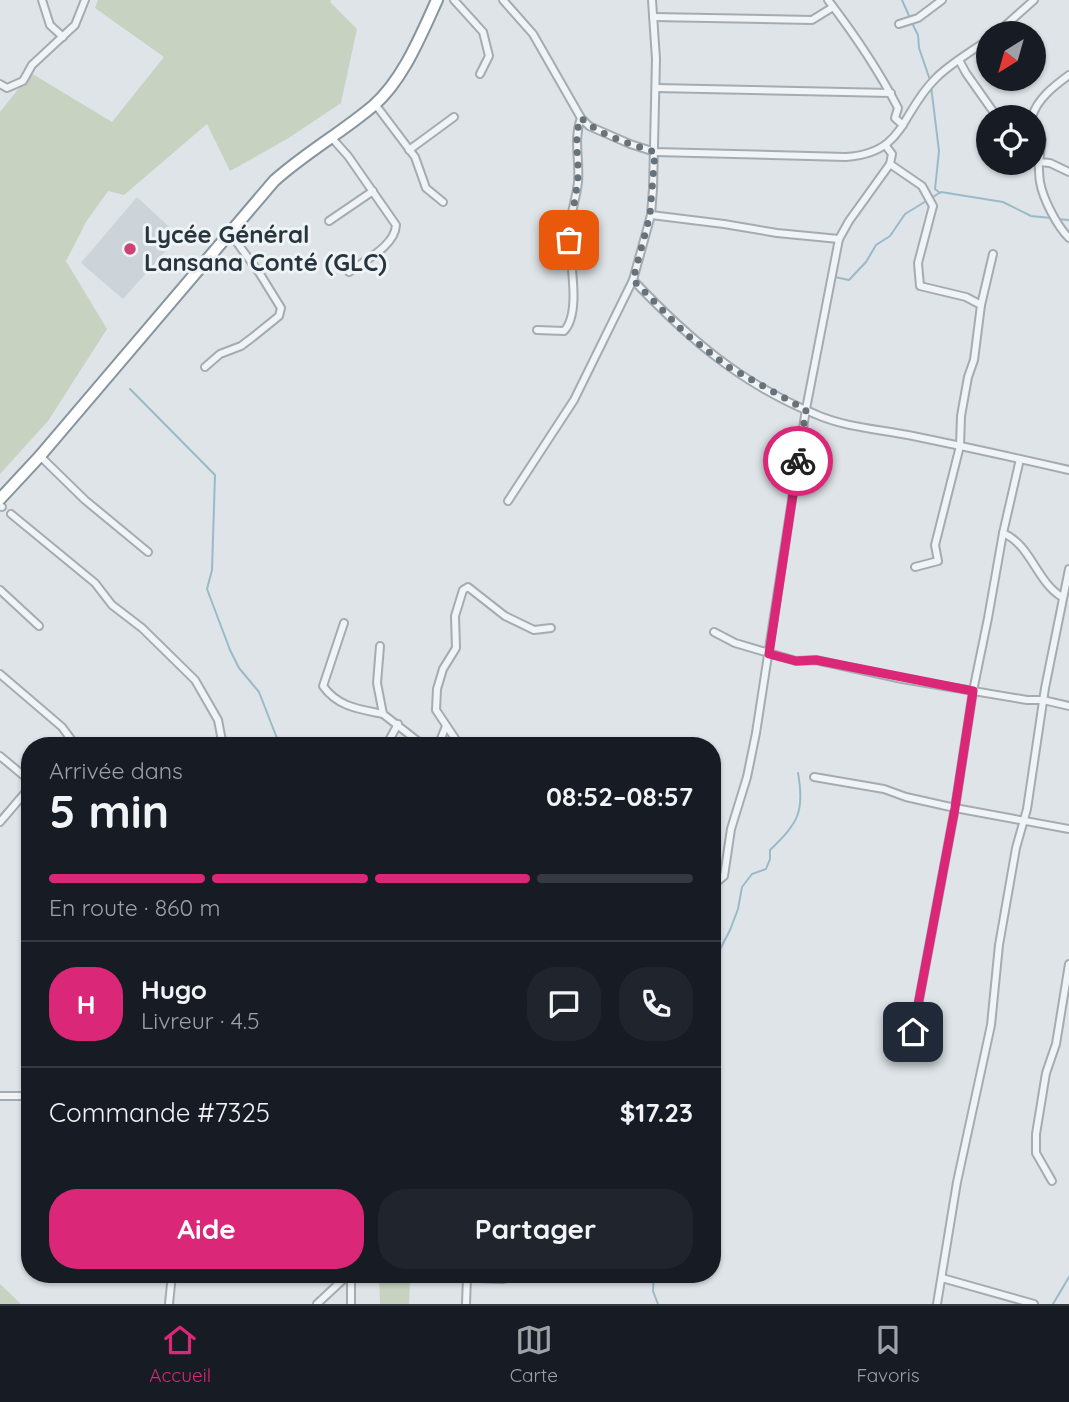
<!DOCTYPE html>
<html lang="fr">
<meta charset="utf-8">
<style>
:root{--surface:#171b24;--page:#20242c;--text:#f1f3f6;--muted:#9ea1a6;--line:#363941;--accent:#db2777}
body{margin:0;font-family:Quicksand,sans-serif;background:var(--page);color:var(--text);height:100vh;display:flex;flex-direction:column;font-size:26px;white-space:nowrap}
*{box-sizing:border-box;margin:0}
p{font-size:23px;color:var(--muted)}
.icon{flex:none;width:38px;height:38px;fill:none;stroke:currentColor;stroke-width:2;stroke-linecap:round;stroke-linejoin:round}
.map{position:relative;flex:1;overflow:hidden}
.drawer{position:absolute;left:21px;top:737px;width:700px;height:546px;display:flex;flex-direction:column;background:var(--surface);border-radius:28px;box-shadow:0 2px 5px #0004}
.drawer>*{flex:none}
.needle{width:46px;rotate:217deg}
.buttons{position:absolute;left:976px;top:21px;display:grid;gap:14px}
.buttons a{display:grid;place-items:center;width:70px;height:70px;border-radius:50%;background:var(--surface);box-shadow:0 2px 5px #0004;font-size:35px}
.pin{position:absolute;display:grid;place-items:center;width:60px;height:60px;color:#fff;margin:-30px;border-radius:14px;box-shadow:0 4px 10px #0006}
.courier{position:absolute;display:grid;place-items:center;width:70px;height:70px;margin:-35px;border:5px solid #db2777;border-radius:50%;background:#fff;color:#222;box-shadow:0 2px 9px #0007}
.summary em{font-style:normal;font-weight:800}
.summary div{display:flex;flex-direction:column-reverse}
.summary{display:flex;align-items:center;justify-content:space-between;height:119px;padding:0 28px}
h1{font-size:46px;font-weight:800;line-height:52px}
.bar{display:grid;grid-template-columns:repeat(4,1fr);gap:10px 7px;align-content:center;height:84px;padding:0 28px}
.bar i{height:9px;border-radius:5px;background:var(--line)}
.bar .current{background:var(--accent)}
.bar p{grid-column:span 4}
.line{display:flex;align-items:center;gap:18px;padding:0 28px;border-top:2px solid var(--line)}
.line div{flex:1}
.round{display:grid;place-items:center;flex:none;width:74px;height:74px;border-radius:28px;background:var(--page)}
.action{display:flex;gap:14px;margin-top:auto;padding:14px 28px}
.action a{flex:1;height:80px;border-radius:28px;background:var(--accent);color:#fff;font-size:28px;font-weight:800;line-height:80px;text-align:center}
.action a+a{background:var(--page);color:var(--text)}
.tab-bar{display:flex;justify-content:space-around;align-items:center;height:98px;border-top:2px solid var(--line);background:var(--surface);font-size:19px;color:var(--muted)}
.tab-bar a{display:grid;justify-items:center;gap:4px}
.tab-bar .current{color:var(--accent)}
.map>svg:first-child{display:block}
.built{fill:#ccd4da}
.green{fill:#c8d2c0}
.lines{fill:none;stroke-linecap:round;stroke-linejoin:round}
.stream{stroke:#9abac8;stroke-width:2}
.minor-casing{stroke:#a4acb2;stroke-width:10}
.trunk-casing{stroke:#86959e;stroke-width:14}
.minor{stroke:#f1f4f6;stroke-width:6}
.trunk{stroke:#fff;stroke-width:10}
.done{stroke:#68727a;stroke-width:7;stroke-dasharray:0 12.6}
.route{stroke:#db2777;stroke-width:9}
.poi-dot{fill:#cc4476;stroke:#eef3f5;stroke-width:2.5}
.labels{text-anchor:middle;stroke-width:6;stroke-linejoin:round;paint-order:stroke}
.poi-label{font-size:24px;font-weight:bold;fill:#28353e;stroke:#eef3f5;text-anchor:start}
</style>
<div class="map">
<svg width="1069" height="1304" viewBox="0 0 1069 1304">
<rect width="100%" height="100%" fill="#dee4e8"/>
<polygon class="built" points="137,197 179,236 123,299 81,263"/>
<g class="green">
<polygon points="98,0 331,0 330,2 357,29 341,103 287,139 230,171 207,124 124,195 108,191 86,222 66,261 107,329 48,421 0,474 0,112 31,73 112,122 164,57 95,8"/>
<polygon points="379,1277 410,1280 409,1304 380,1304"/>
<polygon points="0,1284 21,1304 0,1304"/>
</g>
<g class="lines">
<g class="stream">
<polyline points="902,0 910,18"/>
<polyline points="912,23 918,35 919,48 930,80"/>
<polyline points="931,86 939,151 935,189 940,193"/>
<polyline points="1057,219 1069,220"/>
<polyline points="835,277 849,280 866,262 876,245 890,236 905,214 941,192 1003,202 1031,216 1051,218"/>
<polyline points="130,389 215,475 212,570 207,589 230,650 239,668 259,692 280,746"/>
<path d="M712,965L730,930L738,909L742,887L752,874L766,869L770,859V850C798,823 805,812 798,773"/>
<polyline points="654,1274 653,1291 658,1304"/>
<polyline points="1053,1304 1069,1277"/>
</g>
<defs>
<g id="minor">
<polyline points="42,0 50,25 63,37"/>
<polyline points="454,0 483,32 489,56 480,74"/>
<path d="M503,0L533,34L581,118L589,126L630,144L655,152L846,157C906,153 900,113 936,78C951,63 971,52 989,39"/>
<path d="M828,0C854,34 878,69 898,108L895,118L903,125"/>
<polyline points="653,17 812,20 833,7"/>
<polyline points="899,24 918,18 942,0"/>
<polyline points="997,33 1034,0"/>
<polyline points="959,60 966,73 997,117"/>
<polyline points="0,84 7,88 23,81 32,65 75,25 85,0"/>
<polyline points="656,88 891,93"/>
<polyline points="375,104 415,157 426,188 443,202"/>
<path d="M1032,117C1037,99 1054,86 1069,75"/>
<polyline points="1034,126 1042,139 1039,162 1050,163 1069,172"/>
<path d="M331,137L348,156L396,225C395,246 365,260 349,272"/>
<polyline points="409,150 454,117"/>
<path d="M1034,154C1041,163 1038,171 1040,182C1043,199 1057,226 1069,238"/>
<polyline points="890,164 922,186 933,206 918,263 920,286 966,297 981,305 974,360 968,377 961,416 960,446 935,545 938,561 915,567"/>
<polyline points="651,215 724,224 777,233 839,239"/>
<polyline points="329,221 373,191"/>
<path d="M633,280C687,337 741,384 815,414C844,427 877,429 908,435C962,446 1016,458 1069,470"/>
<polyline points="981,305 993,254"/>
<path d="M537,330L564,331C582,312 569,259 569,236C569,217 576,201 578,182C580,160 573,140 581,118"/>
<polyline points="205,367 220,354 241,346 253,337 279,316 281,308 260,274 230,233"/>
<polyline points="40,456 85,500 148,552"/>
<polyline points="508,501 574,400 633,280 651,215 653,189 656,59 652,0"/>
<polyline points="0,505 2,507"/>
<polyline points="11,514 95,583 112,605 142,628 195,680 218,720 223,746"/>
<path d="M1003,533C1031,545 1036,581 1062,597"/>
<polyline points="0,590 39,626"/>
<path d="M344,623L323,686C338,707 359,709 383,714"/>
<polyline points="714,632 735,643 796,661 816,660 902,679 1027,700 1043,700 1069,706"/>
<polyline points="380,646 377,683 383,714 424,746"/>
<polyline points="0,674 62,727 76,746"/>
<polyline points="386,746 398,724"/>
<polyline points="438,746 446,726"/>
<polyline points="460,746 436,710 437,689 443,669 456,648 455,616 463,590 468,587 505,616 534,630 551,628"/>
<polyline points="0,756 30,781"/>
<polyline points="814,777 884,789 906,797 955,808 1069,829"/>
<polyline points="0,822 30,787"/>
<polyline points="712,882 717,882 724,876 731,829 747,777 756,733 806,409 839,239 849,221 890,164 892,154 886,146"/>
<polyline points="913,1032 955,808 973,691 988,618 1003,533 1020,459"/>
<polyline points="0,1096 30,1096"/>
<polyline points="1052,1181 1036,1153 1036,1134 1046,1073 1056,1044 1069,964"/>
<polyline points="383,1274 502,1279 526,1274"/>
<polyline points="942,1278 1034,1304"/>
<polyline points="169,1304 172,1274"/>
<polyline points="317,1304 349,1274"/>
<polyline points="351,1304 351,1274"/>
<polyline points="466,1304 467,1278"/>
<polyline points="937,1304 957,1182 991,1025 999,945 1016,848 1027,809 1045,688 1069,569"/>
</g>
<path id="trunk" d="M0,499L40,456L274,181C305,153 341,133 373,106C403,80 421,35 437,0"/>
</defs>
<use href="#minor" class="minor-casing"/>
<use href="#trunk" class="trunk-casing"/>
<use href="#minor" class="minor"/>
<use href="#trunk" class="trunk"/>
</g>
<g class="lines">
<path class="done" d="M569,240C570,220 575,204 577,185C581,162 572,140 581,118C601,136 630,144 655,152L650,215L633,280L685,333L727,366L806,410L798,461"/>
<polyline class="route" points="798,461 769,654 796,661 816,660 973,691 955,808 913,1032"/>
</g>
<circle class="poi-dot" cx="130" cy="249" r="7"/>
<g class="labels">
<g class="poi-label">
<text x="144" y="243">Lycée Général<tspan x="144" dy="28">Lansana Conté (GLC)</tspan></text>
</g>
</g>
</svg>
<div class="buttons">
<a><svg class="needle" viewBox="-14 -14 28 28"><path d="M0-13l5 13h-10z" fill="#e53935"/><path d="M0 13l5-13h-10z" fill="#9ea1a6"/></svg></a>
<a><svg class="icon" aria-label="locate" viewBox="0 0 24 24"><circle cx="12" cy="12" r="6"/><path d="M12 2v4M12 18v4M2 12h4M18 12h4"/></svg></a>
</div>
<div class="pin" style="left:569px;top:240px;background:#ea580c"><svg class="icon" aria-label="bag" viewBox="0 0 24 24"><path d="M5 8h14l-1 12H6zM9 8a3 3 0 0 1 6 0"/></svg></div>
<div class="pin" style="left:913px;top:1032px;background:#1f2937"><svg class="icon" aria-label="home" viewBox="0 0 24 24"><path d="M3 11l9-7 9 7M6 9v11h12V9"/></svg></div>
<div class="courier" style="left:798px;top:461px"><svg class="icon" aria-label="bike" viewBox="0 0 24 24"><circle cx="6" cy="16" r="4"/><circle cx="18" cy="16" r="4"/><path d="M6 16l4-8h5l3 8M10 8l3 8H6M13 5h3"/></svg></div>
<section class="drawer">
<div class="summary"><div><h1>5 min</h1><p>Arrivée dans</p></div><em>08:52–08:57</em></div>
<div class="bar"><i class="current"></i><i class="current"></i><i class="current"></i><i></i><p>En route · 860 m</p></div>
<div class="line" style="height:126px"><b class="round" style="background:var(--accent);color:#fff">H</b><div><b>Hugo</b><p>Livreur · 4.5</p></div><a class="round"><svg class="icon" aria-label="chat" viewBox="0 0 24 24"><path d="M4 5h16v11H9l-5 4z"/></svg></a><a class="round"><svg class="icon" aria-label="phone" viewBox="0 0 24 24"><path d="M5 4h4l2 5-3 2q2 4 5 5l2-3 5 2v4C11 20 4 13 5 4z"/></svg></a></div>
<div class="line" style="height:91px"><div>Commande #7325</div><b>$17.23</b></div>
<div class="action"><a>Aide</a><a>Partager</a></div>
</section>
</div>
<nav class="tab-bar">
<a class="current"><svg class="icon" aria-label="home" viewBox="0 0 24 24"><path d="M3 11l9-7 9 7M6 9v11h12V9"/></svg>Accueil</a>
<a><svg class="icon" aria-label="map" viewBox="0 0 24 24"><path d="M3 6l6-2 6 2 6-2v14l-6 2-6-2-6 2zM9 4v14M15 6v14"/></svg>Carte</a>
<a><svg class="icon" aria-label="saved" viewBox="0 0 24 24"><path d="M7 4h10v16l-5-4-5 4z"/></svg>Favoris</a>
</nav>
